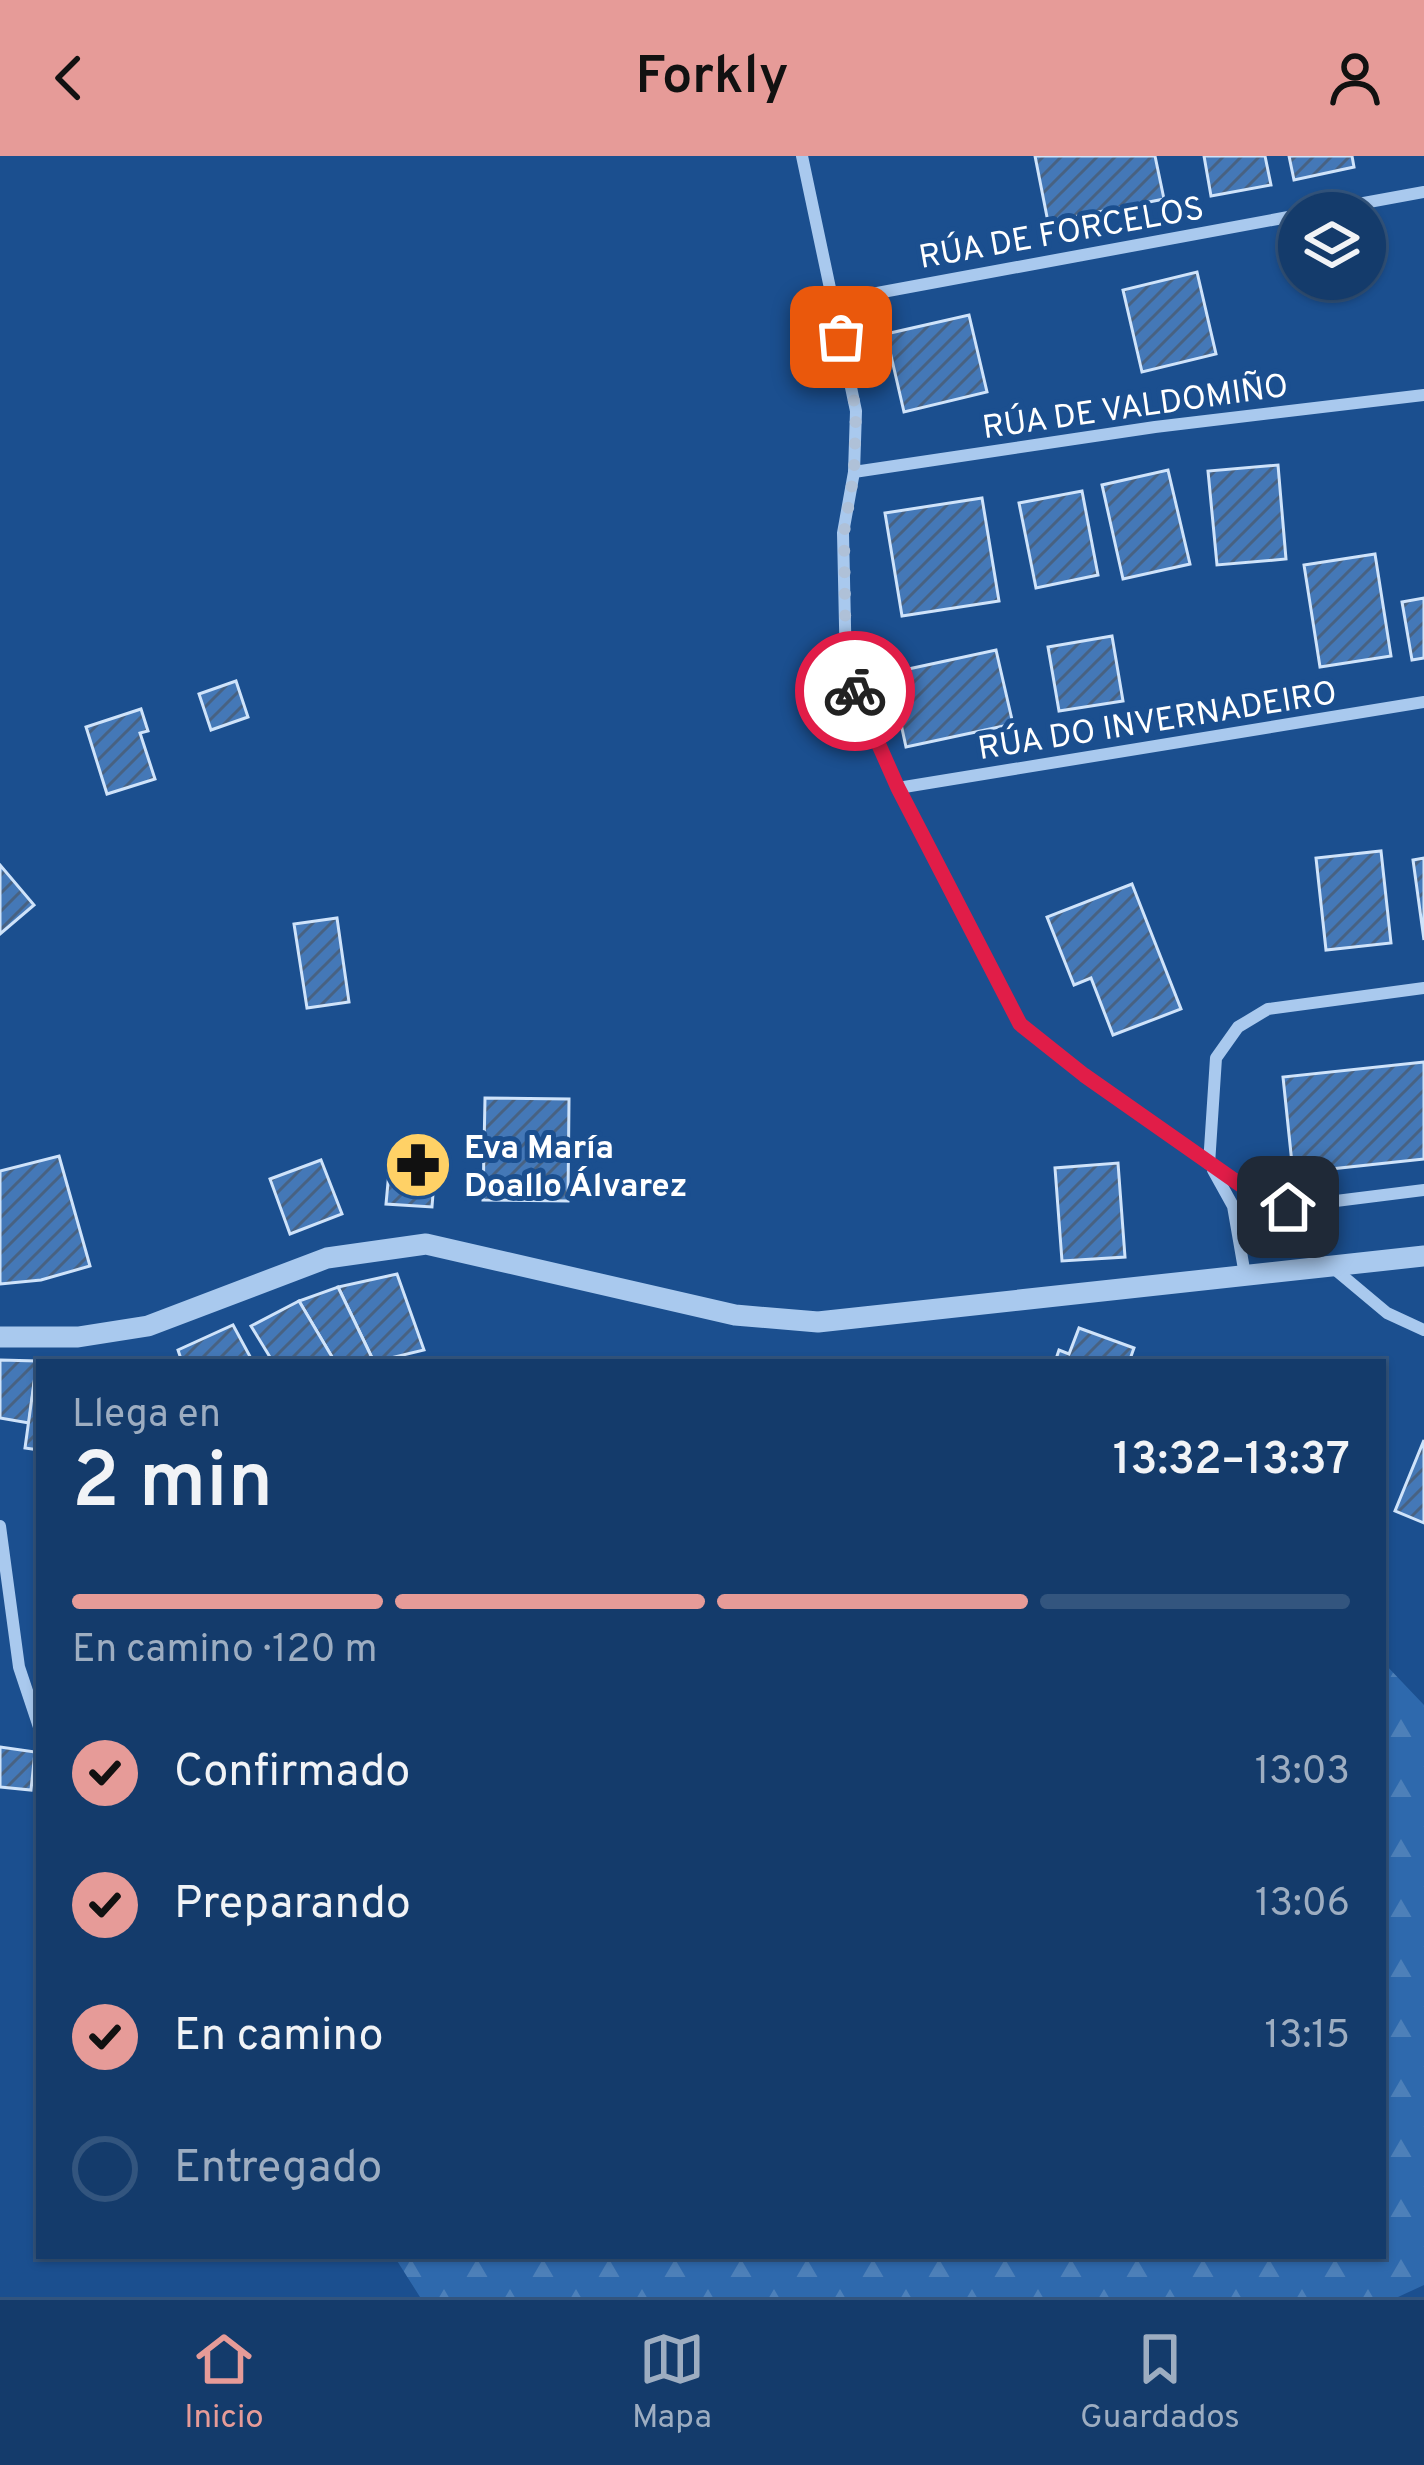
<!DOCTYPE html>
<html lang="es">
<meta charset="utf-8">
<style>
:root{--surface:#143b6b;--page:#214673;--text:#f1f3f6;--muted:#9dadc1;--line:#33557e;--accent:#e69b98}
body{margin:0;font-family:Overpass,sans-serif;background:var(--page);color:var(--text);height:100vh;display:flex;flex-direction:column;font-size:45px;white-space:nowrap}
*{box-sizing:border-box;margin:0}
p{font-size:39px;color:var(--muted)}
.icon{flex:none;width:66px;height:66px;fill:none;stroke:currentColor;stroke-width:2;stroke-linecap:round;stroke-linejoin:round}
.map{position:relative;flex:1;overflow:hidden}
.details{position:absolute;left:36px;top:1203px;width:1350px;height:900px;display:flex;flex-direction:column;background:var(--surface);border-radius:0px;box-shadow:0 3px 9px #0004,0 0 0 3px var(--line)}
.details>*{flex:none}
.fabs{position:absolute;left:1278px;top:36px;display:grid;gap:24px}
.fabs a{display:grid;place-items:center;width:108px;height:108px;border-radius:50%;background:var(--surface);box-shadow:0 3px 9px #0004,0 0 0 3px var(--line);font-size:60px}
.pin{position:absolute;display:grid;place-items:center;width:102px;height:102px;color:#fff;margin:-51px;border-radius:24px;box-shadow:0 6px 18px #0006}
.courier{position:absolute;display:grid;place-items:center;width:120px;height:120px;margin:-60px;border:9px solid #e11d48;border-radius:50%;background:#fff;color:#222;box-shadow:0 3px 15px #0007}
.overview em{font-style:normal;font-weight:600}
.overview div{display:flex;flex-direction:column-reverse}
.overview{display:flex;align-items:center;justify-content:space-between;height:204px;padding:0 36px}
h1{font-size:78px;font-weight:600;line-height:90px}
.bar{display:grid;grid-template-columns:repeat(4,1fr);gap:18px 12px;align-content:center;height:144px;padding:0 36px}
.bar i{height:15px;border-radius:9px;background:var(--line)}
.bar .active{background:var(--accent)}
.bar p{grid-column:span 4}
ol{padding:0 36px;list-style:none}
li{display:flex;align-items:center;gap:36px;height:132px}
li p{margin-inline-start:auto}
li .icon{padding:12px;border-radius:50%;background:var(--accent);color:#111;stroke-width:4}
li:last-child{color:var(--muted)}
li i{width:66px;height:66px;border:6px solid var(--line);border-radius:50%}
header{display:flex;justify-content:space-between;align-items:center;height:156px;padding:0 36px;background:var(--accent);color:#111;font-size:54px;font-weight:600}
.menu{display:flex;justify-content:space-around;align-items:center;height:168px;border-top:3px solid var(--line);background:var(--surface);font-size:33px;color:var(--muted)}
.menu a{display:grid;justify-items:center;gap:6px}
.menu .active{color:var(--accent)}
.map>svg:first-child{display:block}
.forest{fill:url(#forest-firs)}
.building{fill:url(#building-hatch);stroke:#cfe3fa;stroke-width:3}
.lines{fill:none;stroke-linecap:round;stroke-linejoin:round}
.minor{stroke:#a9c9ee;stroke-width:12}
.tertiary{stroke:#a9c9ee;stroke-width:21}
.done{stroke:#afc1d8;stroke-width:12;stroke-dasharray:0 21.6}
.route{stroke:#e11d48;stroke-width:15}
.labels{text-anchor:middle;stroke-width:10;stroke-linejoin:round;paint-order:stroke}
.street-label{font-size:33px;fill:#fff;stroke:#1b4f8f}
.poi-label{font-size:33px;font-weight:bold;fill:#fff;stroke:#1b4f8f;text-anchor:start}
</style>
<header><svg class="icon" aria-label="back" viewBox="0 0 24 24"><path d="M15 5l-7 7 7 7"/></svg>Forkly<svg class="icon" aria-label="person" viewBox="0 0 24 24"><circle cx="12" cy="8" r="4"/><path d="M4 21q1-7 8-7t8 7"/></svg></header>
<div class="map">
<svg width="1424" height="2141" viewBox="0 0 1424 2141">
<defs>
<pattern id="forest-firs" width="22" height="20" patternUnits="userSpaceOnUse" patternTransform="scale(3)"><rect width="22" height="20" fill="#2e69ad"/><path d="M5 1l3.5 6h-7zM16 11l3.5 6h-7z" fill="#4d80b9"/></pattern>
<pattern id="building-hatch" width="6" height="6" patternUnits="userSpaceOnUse" patternTransform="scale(3)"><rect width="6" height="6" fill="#4478b7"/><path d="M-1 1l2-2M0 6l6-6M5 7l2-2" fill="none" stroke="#486282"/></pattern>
</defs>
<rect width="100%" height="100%" fill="#1b4f8f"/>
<polygon class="forest" points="1383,1506 1424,1549 1424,2129 1398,2141 420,2141 394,2100 1383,2100"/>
<g class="building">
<polygon points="1035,0 1155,0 1164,43 1048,66"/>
<polygon points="1204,0 1265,0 1271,29 1211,40"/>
<polygon points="1289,0 1352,0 1354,11 1294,24"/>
<polygon points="1197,116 1216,198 1142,216 1123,134"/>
<polygon points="969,159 987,236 904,256 886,178"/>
<polygon points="1278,309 1286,403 1217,409 1208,315"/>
<polygon points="1168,314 1190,408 1123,423 1102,329"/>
<polygon points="1082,335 1098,419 1036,432 1019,347"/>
<polygon points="982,342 999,445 902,460 885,357"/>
<polygon points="1375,398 1391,500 1320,511 1304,409"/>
<polygon points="1424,442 1424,502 1412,504 1402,446"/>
<polygon points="1112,480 1123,545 1059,555 1048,491"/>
<polygon points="996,494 1013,568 906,591 890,517"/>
<polygon points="236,525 248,561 211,574 199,538"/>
<polygon points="141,553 148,575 140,577 155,623 107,638 86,571"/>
<polygon points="1381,695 1391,787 1326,794 1316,702"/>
<polygon points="1424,702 1424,784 1413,704"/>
<polygon points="0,709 34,749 0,778"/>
<polygon points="1132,728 1181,853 1113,879 1091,822 1074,829 1047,761"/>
<polygon points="337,762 349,846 307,852 294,768"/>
<polygon points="1424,906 1424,1003 1293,1017 1283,921"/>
<polygon points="485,942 569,943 568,1045 483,1044"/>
<polygon points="391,994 436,998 432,1051 386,1048"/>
<polygon points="59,1000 90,1110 41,1124 0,1128 0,1015"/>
<polygon points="321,1004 342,1058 290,1078 270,1023"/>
<polygon points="1118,1007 1125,1101 1062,1105 1055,1012"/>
<polygon points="397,1118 424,1194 374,1206 338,1131"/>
<polygon points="338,1131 374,1206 335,1206 299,1145"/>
<polygon points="299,1145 335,1206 273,1206 251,1170"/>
<polygon points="233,1169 253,1206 182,1206 178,1194"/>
<polygon points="1079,1172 1134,1192 1129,1206 1055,1206 1059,1194 1069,1198"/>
<polygon points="0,1204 37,1205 29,1267 0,1262"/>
<polygon points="37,1205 50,1206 39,1206 39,1294 25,1292"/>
<polygon points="1424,1284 1424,1367 1395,1355"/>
<polygon points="0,1591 35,1596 31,1634 0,1631"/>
</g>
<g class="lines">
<g class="minor">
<polyline points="802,0 856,255 854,316 843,377 846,515 898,632 1020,868 1085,919 1258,1041 1288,1051 1424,1034"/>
<polyline points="1309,57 1424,36"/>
<polyline points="834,145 1299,59"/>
<polyline points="854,316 1155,271 1424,239"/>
<polyline points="898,632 1424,546"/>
<polyline points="1209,1008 1216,902 1238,871 1268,853 1424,832"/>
<polyline points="1213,1014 1233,1050 1245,1119"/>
<polyline points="1332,1111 1387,1157 1424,1174"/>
<polyline points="0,1370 19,1511 39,1571"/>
</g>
<polyline class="tertiary" points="0,1181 78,1181 148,1170 327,1102 426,1088 735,1159 818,1166 1424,1100"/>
</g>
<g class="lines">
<polyline class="done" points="841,181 856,255 854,316 844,377 846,515 855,535"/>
<polyline class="route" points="855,535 898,632 1020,868 1084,919 1258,1041 1288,1051"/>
</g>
<defs>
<symbol id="pharmacy-disc" viewBox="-11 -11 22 22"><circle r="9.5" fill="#ffd166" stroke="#1b4f8f"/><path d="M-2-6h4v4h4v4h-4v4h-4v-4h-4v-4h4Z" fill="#111"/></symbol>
</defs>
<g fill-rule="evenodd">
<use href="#pharmacy-disc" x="380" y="971" width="76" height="76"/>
</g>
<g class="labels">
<g class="street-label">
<text transform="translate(1061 75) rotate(-10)" y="12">RÚA DE FORCELOS</text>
<text transform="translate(1135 249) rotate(-8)" y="12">RÚA DE VALDOMIÑO</text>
<text transform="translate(1157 563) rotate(-9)" y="12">RÚA DO INVERNADEIRO</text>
</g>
<g class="poi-label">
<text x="464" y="1002">Eva María<tspan x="464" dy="38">Doallo Álvarez</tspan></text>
</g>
</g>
</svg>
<div class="fabs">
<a><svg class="icon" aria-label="layers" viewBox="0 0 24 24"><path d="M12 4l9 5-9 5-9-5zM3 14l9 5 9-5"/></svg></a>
</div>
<div class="pin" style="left:841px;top:181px;background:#ea580c"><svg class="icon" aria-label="bag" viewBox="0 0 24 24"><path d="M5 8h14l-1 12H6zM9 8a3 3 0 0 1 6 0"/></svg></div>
<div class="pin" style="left:1288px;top:1051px;background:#1f2937"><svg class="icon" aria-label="home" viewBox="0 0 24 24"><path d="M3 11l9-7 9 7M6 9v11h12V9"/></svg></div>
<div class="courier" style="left:855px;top:535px"><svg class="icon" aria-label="bike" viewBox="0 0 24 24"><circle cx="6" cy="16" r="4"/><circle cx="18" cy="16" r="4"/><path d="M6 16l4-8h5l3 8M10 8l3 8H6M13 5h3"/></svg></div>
<section class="details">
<div class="overview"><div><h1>2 min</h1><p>Llega en</p></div><em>13:32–13:37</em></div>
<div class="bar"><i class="active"></i><i class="active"></i><i class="active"></i><i></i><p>En camino · 120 m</p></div>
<ol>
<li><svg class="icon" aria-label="check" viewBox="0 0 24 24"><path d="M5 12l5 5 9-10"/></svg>Confirmado<p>13:03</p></li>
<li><svg class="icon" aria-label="check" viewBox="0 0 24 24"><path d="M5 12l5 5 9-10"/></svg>Preparando<p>13:06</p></li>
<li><svg class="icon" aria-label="check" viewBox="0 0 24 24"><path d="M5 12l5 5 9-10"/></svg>En camino<p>13:15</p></li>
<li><i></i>Entregado</li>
</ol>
</section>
</div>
<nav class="menu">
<a class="active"><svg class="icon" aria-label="home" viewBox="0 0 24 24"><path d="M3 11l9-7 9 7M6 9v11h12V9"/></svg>Inicio</a>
<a><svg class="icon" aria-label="map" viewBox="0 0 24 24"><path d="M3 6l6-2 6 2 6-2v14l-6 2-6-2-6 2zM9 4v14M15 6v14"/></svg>Mapa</a>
<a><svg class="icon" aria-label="saved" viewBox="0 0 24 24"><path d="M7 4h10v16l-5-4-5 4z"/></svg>Guardados</a>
</nav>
